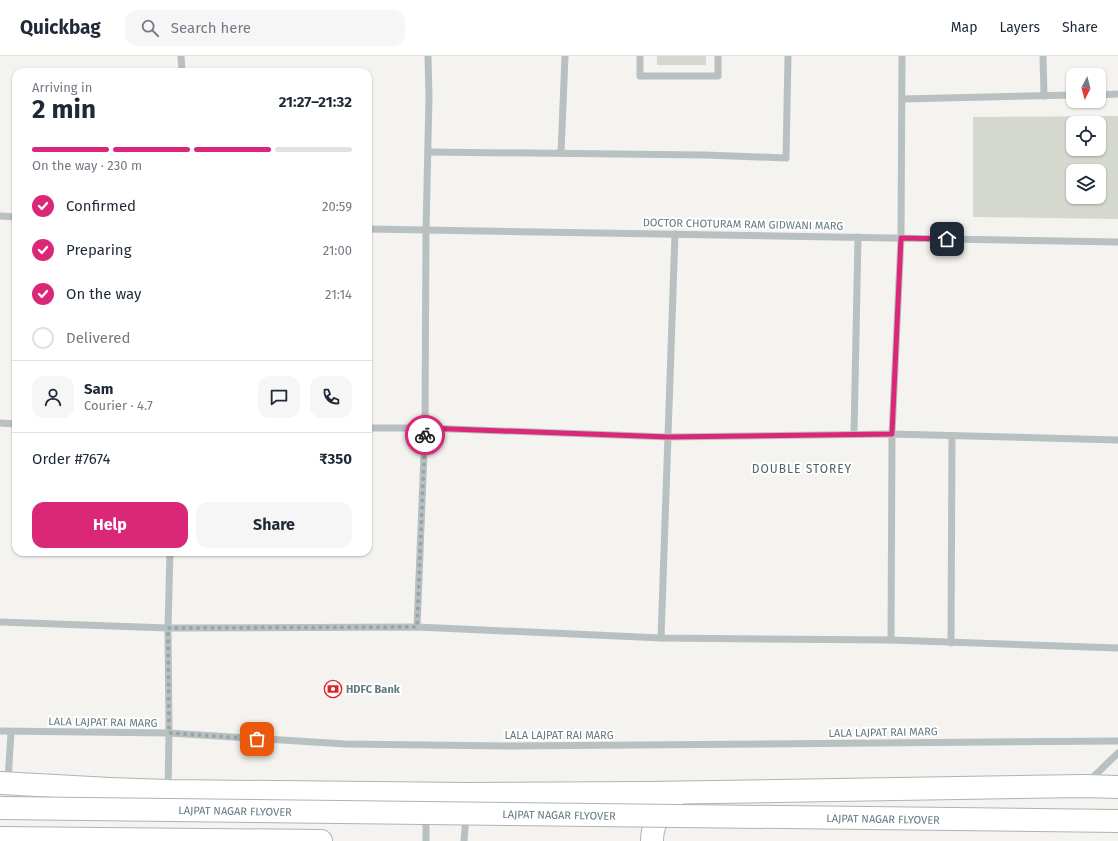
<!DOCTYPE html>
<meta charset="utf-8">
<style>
:root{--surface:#fff;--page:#f6f6f7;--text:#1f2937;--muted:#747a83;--line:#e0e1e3;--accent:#db2777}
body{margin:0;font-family:"Fira Sans",sans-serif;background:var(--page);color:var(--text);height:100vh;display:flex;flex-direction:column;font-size:15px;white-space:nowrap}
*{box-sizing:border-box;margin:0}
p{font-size:13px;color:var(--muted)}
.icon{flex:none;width:22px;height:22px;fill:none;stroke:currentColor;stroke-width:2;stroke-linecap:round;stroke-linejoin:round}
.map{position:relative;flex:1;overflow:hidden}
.side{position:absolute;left:12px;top:12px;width:360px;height:488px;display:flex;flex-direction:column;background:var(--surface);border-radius:12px;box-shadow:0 1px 3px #0004}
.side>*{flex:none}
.needle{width:26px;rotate:186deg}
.tools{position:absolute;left:1066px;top:12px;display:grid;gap:8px}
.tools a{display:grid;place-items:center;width:40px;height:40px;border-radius:8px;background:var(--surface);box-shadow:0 1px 3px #0004;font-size:20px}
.pin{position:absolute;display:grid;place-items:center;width:34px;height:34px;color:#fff;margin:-17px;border-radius:8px;box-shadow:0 2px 6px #0006}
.courier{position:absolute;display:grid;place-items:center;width:40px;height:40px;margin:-20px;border:3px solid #db2777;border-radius:50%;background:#fff;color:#222;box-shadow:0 1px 5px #0007}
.summary em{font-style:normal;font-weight:700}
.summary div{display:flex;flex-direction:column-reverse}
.summary{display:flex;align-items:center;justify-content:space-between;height:68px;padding:0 20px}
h1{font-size:26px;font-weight:700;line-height:30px}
.bar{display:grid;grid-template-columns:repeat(4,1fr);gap:6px 4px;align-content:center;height:48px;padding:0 20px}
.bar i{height:5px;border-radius:3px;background:var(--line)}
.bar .selected{background:var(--accent)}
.bar p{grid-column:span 4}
.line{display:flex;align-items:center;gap:10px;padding:0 20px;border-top:1px solid var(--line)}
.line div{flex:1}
.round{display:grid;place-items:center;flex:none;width:42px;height:42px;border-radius:12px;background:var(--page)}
ol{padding:0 20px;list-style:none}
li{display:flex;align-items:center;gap:12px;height:44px}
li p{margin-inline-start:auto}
li .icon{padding:4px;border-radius:50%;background:var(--accent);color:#fff;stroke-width:4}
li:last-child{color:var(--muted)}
li i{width:22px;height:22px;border:2px solid var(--line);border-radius:50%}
.cta{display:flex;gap:8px;margin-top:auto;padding:8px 20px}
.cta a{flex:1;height:46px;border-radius:12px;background:var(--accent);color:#fff;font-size:16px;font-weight:700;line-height:46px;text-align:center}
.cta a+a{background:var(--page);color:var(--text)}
header{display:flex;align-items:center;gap:24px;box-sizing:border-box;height:56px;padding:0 20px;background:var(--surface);border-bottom:1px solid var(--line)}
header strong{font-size:19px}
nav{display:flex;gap:22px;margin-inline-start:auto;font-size:14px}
.search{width:280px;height:36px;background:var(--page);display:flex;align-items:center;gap:10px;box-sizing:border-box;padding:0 14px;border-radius:12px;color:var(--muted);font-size:15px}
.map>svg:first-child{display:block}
.green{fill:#d4d8cf;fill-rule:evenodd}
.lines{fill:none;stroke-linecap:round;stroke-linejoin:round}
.major-casing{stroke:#adb4b6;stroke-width:24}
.minor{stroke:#b9c0c2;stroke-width:7}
.major{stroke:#fff;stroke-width:22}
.major-bridge-casing{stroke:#adb4b6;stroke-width:24;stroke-linecap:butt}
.major-bridge{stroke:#fff;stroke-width:22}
.done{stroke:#96a4a7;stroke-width:4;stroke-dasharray:0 7.2}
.route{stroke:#db2777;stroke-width:5}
.labels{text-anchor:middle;stroke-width:4;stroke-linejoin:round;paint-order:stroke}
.street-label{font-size:11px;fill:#637a80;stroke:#fff}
.poi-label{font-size:11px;font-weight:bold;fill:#637a80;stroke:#fff;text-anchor:start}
.neighbourhood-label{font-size:12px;letter-spacing:1px;fill:#516165;stroke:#fff}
</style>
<header>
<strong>Quickbag</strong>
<div class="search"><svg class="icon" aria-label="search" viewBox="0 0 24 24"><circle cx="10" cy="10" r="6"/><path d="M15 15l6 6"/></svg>Search here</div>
<nav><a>Map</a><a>Layers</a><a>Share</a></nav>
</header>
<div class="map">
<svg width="1118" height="785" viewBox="0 0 1118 785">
<rect width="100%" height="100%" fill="#f4f3ef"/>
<g class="green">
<rect x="657" y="0" width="49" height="9"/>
<path d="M1118,60V163L973,161V61ZM1073,67H1099V93H1073ZM1073,115H1099V141H1073Z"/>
</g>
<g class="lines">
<defs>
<g id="major">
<polyline points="0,727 110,733 168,735 467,738 648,737 1085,730 1118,731"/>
<polyline points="0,782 321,785"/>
<path d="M652,785C652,770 659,756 672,747"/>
</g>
</defs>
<use href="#major" class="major-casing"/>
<g class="minor">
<polyline points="181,0 182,16"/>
<polyline points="640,0 640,20 718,20 718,0"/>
<polyline points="1043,0 1044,40"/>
<polyline points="1099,39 1118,38"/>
<polyline points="902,43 1073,39"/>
<polyline points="428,96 705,99 786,102 788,0"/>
<polyline points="561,97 565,0"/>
<polyline points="0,160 16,161"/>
<polyline points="368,173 1118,186"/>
<polyline points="0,367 16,368"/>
<polyline points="368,372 425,372 668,381 892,378 1118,384"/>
<polyline points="854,378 858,181"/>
<polyline points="0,566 168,572 417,571 661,582 891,584 1118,592"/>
<polyline points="417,571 425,372 426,174 429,41 428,0"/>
<polyline points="661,582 675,178"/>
<polyline points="891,584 892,378 901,182 902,0"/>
<polyline points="951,587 952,380"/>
<polyline points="0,675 169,677 345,688 508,690 1118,685"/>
<polyline points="8,725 11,676"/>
<polyline points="1089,725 1118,697"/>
<polyline points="168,734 169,677 168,572 170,496"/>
<polyline points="426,785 426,759"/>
<polyline points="464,785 466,760"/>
</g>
<use href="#major" class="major"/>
<defs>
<polyline id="major-bridge" points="0,752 1118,765"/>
</defs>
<use href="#major-bridge" class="major-bridge-casing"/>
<use href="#major-bridge" class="major-bridge"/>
</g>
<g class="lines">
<polyline class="done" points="257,683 169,677 168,572 417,571 425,379"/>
<polyline class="route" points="425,379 425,372 668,381 892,378 901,182 947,183"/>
</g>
<defs>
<symbol id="bank-ring" viewBox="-11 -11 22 22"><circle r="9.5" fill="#fff" stroke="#de2526" stroke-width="1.5"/><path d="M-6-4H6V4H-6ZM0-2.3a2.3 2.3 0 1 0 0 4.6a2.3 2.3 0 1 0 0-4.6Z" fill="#de2526"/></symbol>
</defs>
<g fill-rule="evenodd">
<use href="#bank-ring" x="323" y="623" width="20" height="20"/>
</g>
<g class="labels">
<g class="street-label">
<text transform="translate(743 168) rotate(1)" y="4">DOCTOR CHOTURAM RAM GIDWANI MARG</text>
<text transform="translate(103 666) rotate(1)" y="4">LALA LAJPAT RAI MARG</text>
<text transform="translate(883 676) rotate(-1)" y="4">LALA LAJPAT RAI MARG</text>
<text x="559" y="683">LALA LAJPAT RAI MARG</text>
<text transform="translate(235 755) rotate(1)" y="4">LAJPAT NAGAR FLYOVER</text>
<text transform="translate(559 759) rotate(1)" y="4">LAJPAT NAGAR FLYOVER</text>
<text transform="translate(883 763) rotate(1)" y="4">LAJPAT NAGAR FLYOVER</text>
</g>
<g class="poi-label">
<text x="346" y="637">HDFC Bank</text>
</g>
<g class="neighbourhood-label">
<text x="802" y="417">DOUBLE STOREY</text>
</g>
</g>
</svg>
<div class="tools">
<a><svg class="needle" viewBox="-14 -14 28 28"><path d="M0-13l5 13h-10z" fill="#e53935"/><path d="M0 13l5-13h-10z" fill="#747a83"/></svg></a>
<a><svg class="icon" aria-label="locate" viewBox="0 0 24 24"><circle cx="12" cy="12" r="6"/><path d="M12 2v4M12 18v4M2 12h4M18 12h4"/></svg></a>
<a><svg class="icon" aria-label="layers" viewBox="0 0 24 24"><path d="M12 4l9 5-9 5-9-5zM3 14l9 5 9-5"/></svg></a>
</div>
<div class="pin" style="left:257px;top:683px;background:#ea580c"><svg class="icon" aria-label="bag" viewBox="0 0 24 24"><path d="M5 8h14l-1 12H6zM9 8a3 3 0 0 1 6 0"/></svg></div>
<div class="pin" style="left:947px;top:183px;background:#1f2937"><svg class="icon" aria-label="home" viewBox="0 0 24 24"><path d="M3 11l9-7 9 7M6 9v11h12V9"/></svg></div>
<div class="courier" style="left:425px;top:379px"><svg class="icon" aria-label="bike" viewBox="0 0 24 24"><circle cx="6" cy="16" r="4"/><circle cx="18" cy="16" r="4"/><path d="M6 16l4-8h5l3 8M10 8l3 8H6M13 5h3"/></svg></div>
<section class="side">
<div class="summary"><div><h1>2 min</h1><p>Arriving in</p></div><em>21:27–21:32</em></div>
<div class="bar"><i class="selected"></i><i class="selected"></i><i class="selected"></i><i></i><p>On the way · 230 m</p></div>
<ol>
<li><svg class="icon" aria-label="check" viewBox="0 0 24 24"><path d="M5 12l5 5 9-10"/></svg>Confirmed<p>20:59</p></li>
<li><svg class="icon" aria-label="check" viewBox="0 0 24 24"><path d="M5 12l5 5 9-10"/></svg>Preparing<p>21:00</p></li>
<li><svg class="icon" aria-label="check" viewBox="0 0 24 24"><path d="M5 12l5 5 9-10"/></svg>On the way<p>21:14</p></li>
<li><i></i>Delivered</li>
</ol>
<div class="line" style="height:72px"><a class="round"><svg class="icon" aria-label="person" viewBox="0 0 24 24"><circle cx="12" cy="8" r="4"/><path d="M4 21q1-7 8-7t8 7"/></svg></a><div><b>Sam</b><p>Courier · 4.7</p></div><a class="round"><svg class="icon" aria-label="chat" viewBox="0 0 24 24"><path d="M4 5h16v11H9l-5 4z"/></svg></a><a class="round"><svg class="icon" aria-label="phone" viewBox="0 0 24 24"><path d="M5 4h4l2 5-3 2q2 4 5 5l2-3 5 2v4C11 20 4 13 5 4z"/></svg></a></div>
<div class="line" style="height:52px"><div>Order #7674</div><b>₹350</b></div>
<div class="cta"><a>Help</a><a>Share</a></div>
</section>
</div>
